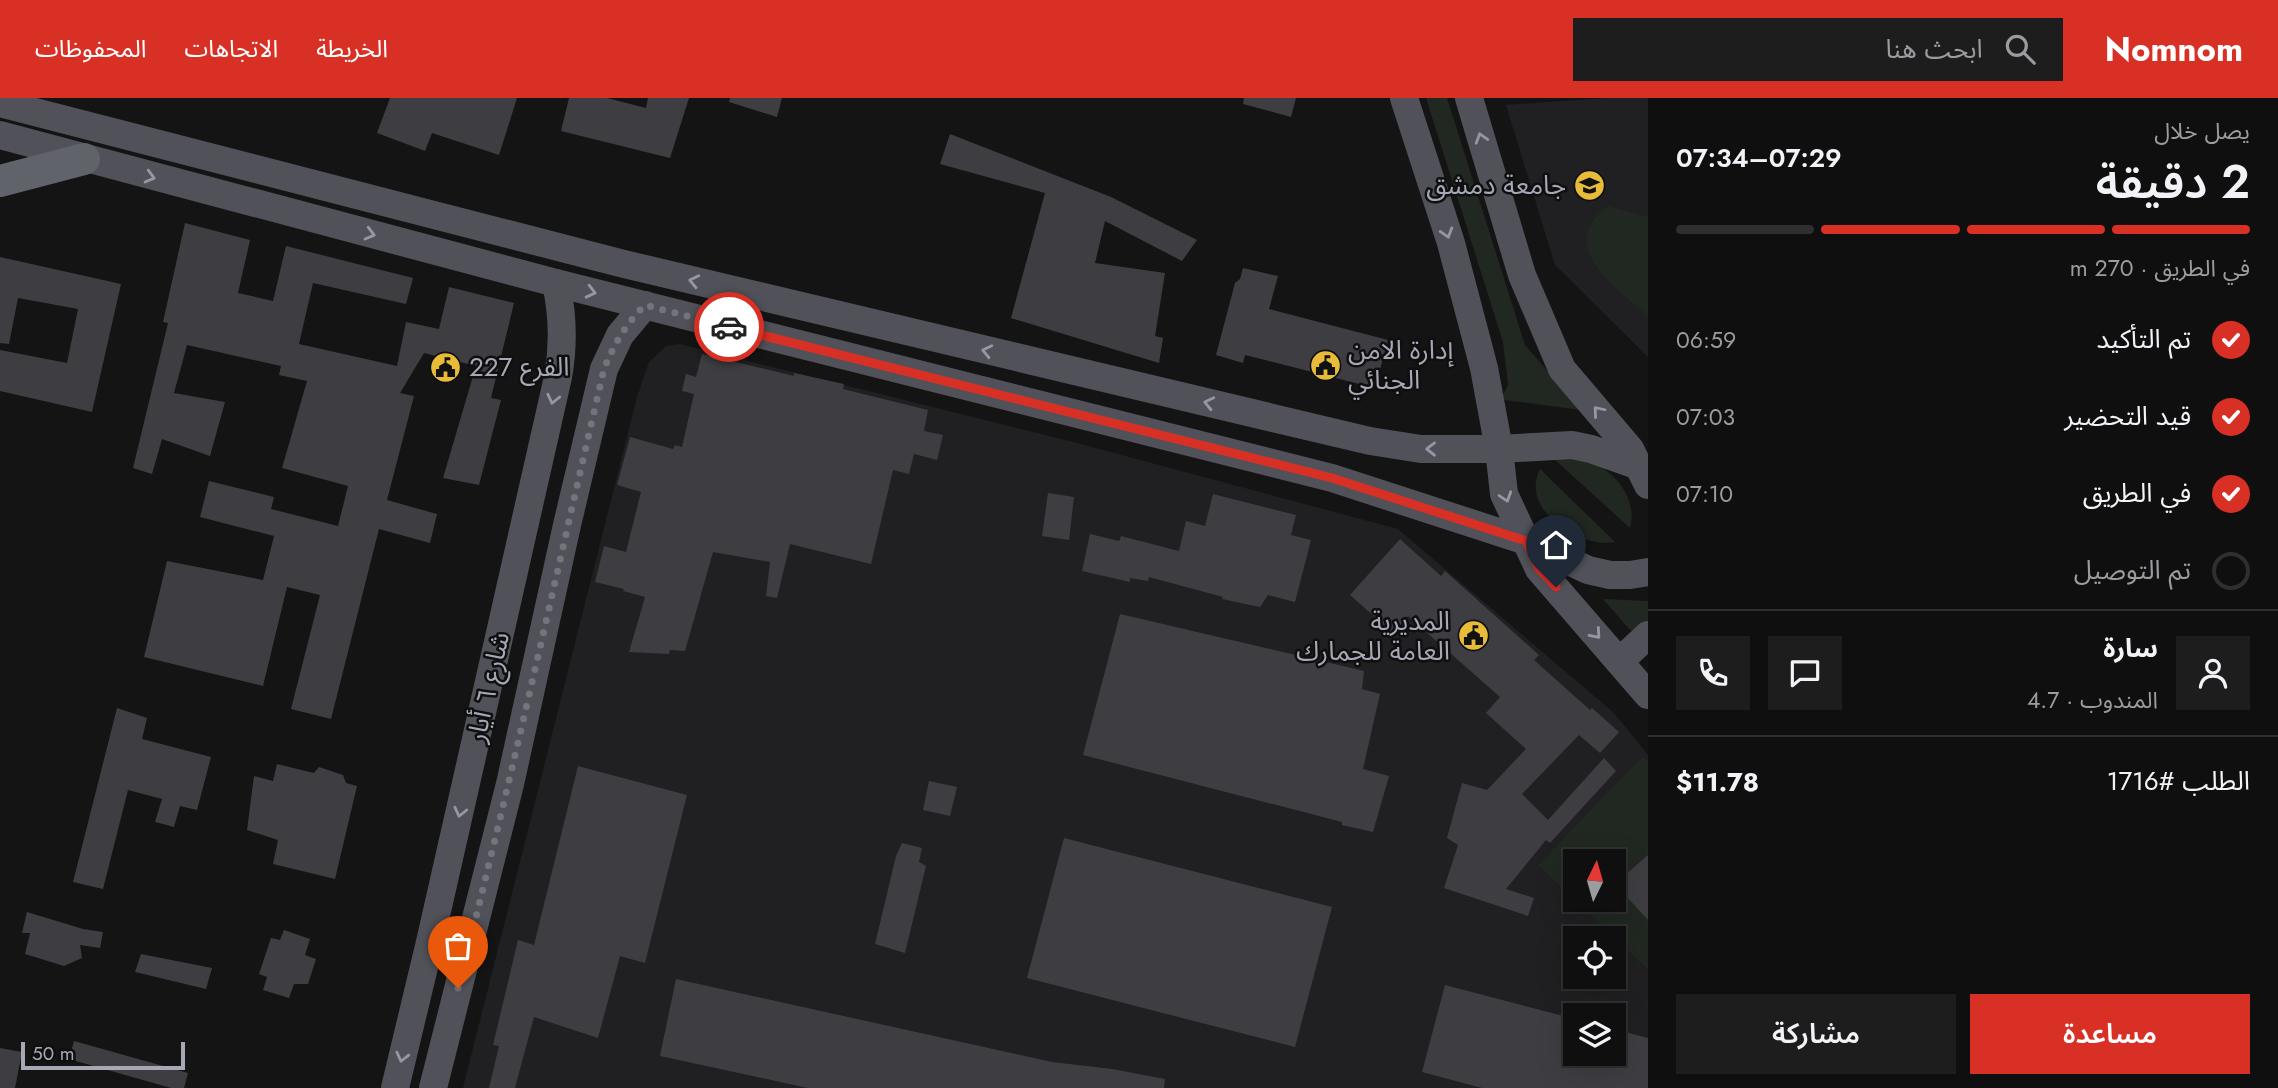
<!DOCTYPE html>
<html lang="ar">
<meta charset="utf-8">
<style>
:root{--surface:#0f0f10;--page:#1d1d1e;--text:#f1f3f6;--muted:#9b9c9f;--line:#2f2f30;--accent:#d93025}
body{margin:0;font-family:Jost,"Noto Sans Arabic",sans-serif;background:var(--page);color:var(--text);direction:rtl;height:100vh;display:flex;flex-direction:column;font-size:26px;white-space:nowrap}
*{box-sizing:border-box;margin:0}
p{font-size:23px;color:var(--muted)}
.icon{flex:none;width:38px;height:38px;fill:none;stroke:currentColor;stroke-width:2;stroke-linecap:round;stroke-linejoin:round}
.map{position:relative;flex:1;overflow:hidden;direction:ltr}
.panel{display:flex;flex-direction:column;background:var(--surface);width:630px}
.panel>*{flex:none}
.needle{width:46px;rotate:5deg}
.buttons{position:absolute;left:1563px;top:751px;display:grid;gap:14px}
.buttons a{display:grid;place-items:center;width:63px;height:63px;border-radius:0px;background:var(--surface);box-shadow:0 7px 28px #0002,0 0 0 2px var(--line);font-size:35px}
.scale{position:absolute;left:21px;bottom:18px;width:164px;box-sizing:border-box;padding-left:7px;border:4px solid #a6a9b5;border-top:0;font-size:19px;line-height:24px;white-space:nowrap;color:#a6a9b5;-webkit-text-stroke:5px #0f0f10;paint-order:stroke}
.pin{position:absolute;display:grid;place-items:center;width:60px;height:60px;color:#fff;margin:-72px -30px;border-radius:50% 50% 50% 0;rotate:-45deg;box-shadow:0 0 7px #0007}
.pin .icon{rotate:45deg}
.courier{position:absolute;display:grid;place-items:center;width:70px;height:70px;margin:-35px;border:5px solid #d93025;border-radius:50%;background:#fff;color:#222;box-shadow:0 2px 9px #0007}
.head em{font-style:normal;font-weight:600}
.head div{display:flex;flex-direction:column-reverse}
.head{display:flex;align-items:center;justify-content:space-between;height:119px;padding:0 28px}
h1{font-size:46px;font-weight:600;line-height:52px}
.bar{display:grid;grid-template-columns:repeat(4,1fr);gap:10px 7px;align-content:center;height:84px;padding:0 28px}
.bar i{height:9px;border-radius:5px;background:var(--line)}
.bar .selected{background:var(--accent)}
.bar p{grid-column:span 4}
.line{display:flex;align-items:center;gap:18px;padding:0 28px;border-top:2px solid var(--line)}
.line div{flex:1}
.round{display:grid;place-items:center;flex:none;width:74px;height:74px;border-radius:0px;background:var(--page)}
ol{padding:0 28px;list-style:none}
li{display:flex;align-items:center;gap:21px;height:77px}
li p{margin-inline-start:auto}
li .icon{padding:7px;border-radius:50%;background:var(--accent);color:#fff;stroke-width:4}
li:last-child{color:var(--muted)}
li i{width:38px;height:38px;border:4px solid var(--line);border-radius:50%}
.cta{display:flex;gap:14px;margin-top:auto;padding:14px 28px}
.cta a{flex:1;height:80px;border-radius:0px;background:var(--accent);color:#fff;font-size:28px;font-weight:600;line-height:80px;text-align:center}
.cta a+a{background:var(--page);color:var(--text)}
header{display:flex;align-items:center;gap:42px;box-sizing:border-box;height:98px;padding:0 35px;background:var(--accent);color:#fff}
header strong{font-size:33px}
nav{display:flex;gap:38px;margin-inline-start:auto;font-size:24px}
.search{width:490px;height:63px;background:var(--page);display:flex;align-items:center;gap:18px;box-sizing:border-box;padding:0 24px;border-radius:0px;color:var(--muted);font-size:26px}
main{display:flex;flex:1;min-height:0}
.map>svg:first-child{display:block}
.built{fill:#202022;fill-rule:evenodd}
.green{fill:#202821;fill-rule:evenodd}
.building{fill:#3e3e42}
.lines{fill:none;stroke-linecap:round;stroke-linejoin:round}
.major{stroke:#515259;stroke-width:28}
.highway{stroke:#61636b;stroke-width:32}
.oneway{stroke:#9598a3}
.done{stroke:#73757d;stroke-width:7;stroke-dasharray:0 12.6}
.route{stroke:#d93025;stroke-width:9}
.labels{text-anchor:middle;stroke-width:5;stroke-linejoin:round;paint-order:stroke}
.poi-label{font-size:26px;fill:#a6a9b5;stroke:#0f0f10;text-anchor:end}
.street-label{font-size:26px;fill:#a6a9b5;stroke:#0f0f10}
</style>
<header>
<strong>Nomnom</strong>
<div class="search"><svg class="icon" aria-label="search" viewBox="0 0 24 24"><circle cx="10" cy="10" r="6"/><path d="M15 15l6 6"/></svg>ابحث هنا</div>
<nav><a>الخريطة</a><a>الاتجاهات</a><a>المحفوظات</a></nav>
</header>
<main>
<section class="panel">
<div class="head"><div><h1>2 دقيقة</h1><p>يصل خلال</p></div><em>07:29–07:34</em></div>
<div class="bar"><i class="selected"></i><i class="selected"></i><i class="selected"></i><i></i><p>في الطريق · 270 m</p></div>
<ol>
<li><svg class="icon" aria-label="check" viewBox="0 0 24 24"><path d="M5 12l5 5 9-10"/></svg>تم التأكيد<p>06:59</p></li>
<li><svg class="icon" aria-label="check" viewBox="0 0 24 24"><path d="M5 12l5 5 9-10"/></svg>قيد التحضير<p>07:03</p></li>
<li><svg class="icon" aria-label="check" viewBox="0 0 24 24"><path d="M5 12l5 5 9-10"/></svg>في الطريق<p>07:10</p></li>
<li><i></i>تم التوصيل</li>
</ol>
<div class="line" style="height:126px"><a class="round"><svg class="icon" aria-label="person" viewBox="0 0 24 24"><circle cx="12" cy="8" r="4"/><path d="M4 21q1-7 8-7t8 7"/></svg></a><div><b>سارة</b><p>المندوب · 4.7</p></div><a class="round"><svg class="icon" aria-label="chat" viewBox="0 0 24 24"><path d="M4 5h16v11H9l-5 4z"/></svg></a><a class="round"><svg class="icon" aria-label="phone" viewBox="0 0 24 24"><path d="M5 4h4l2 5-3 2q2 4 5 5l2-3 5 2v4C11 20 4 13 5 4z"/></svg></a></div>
<div class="line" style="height:91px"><div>الطلب #1716</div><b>$11.78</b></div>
<div class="cta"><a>مساعدة</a><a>مشاركة</a></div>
</section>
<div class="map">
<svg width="1648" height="990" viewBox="0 0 1648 990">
<rect width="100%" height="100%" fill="#141415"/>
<g class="built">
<polygon points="1607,0 1648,0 1648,259 1555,167 1506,7"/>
<path d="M680,246L1077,345L1398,431L1614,615L1648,657V990H463L637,299L649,264L666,248ZM1575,763H1614V802H1575ZM1575,840H1614V878H1575ZM1575,917H1614V956H1575Z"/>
</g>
<g class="green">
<polygon points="1426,0 1447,0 1525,247 1581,312 1504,302 1503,297 1508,287 1503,244"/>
<path d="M1608,108L1648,119V218C1616,189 1554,149 1608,108Z"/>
<path d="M1553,360C1568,361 1583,361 1597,367C1620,378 1637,405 1630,430Z"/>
<path d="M1540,371L1615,444C1579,451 1519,411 1540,371Z"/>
<polygon points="1603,501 1648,503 1648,524 1631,533"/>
<path d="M1643,658L1648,664V871L1538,767ZM1575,763H1614V802H1575Z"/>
</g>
<g class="building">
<polygon points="390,0 517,0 499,57 432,35 425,53 377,35"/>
<polygon points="569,0 607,0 646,10 648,0 689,0 670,60 561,33"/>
<polygon points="730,0 782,0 777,19 729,4"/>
<polygon points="1244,0 1296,0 1291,19 1243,6"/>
<polygon points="950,36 1111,99 1197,142 1182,163 1105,123 1095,165 1165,175 1155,238 1163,240 1159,265 1011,220 1045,95 940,66"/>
<polygon points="185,125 250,142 238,195 273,203 286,148 413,180 406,206 313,185 299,246 397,268 406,224 439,231 449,189 514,205 491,300 501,302 479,387 443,380 476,268 424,255 400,295 414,298 387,402 437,416 430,445 379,431 331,621 291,611 320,497 287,489 263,588 144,559 167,463 263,482 274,438 200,419 209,383 274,399 271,411 338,428 348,388 282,370 307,283 279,277 281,268 187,247 174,295 225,304 210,358 162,341 152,376 133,370 168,225 163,224"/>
<polygon points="0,159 121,186 92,314 0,293 0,252 67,265 78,211 18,200 9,246 0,245"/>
<polygon points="1243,170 1278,178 1269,211 1388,242 1375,290 1245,257 1243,265 1216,257 1235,185 1240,181"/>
<polygon points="702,256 794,278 794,275 844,286 843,291 928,312 924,333 943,337 937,362 914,356 909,376 893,372 871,466 790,446 777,500 766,498 770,464 713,454 685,553 670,552 669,556 629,554 645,499 623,493 624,491 595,484 604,448 626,454 641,394 617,387 630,339 673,351 675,347 682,349 694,296 682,293 686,276 696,279"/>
<polygon points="1048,395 1074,399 1069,442 1042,438"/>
<polygon points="1213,396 1296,417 1291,437 1311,442 1295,504 1268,497 1260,509 1222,501 1223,499 1149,479 1148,483 1130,480 1130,484 1082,473 1090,436 1119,443 1121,438 1179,453 1186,423 1205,428"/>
<polygon points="1400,441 1441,478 1445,473 1539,557 1534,562 1590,612 1592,610 1619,634 1600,655 1579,637 1522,696 1548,722 1604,660 1616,673 1550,745 1546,742 1506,791 1534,800 1528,818 1444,790 1458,747 1447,740 1462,685 1487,692 1526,651 1486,615 1500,599 1408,518 1393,535 1350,497"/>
<polygon points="1120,516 1364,573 1362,591 1380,596 1363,671 1389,678 1373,734 1342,727 1342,724 1083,657"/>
<polygon points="117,610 147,620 142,641 211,659 197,712 180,708 174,729 155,724 162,701 128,692 103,791 73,784"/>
<polygon points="277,666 314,675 319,669 343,677 346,685 357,688 335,781 273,766 278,742 247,732 254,678 273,683"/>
<polygon points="578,668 687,697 645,865 620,858 598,940 534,919 515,990 489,990 499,948 493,947 518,842 534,847"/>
<polygon points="929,683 957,689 950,718 923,712"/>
<polygon points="1064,740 1332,809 1295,949 1027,880"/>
<polygon points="902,745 922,750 919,764 926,768 905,855 875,846 896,758"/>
<polygon points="1648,757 1648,822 1615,786"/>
<polygon points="27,814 83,831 103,834 100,850 80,847 82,860 64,868 25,856 30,835 22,835"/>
<polygon points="284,832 310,841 305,857 316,861 308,886 294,886 289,900 263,892 267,879 259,876 271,840 280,842"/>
<polygon points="141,856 212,870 206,891 135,874"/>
<polygon points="676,881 1052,964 1112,971 1165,981 1164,990 808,990 660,958"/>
<polygon points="1445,887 1575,921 1575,956 1614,956 1614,931 1648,940 1648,990 1482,990 1422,974"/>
<polygon points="74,943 188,975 184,990 171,990 69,961"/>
<polygon points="0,950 22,954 15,990 0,990"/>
</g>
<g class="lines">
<g class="major">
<polyline points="1404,0 1451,145 1484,270 1499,351 1504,396 1539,471 1648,597"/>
<polyline points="1469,0 1522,177 1562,271 1630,351 1648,387"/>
<polyline points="0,5 624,166 1370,343 1421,351 1499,351 1572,347 1591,351 1639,368"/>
<polyline points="0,37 556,185 1332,380 1526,443 1588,472 1610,477 1630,477 1648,474"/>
<polyline points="1620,563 1648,537"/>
<path d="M395,990L430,844L558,279C564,246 563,217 556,185"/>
<polyline points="433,990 510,686 567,427 604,271 620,237 645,207"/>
</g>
<polyline class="highway" points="0,83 84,61"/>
</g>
<defs><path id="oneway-chevron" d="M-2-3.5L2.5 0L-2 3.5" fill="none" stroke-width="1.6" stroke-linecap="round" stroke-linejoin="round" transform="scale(1.75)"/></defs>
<g class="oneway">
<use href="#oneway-chevron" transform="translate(1481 40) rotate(-107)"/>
<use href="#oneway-chevron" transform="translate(150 79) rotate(15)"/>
<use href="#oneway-chevron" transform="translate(1447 135) rotate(73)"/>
<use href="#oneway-chevron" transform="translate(370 136) rotate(15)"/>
<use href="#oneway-chevron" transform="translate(694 183) rotate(-167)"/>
<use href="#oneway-chevron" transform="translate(591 194) rotate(14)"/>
<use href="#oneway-chevron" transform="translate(987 253) rotate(-167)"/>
<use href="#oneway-chevron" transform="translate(553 301) rotate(103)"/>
<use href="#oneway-chevron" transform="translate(1209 305) rotate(-167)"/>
<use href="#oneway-chevron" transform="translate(1598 313) rotate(-130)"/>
<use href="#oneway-chevron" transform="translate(1431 351) rotate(-179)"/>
<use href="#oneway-chevron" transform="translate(1506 399) rotate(72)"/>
<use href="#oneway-chevron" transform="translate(1596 536) rotate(49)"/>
<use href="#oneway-chevron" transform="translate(460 714) rotate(103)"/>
<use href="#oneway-chevron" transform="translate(402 959) rotate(104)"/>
</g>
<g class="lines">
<path class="done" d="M458,890C511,684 556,477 604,271C614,246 626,226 645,207L729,229"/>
<polyline class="route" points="729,229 1332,380 1526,443 1539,471 1556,489"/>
</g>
<defs>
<symbol id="university-disc" viewBox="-11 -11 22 22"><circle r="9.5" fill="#e8bb39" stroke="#0f0f10"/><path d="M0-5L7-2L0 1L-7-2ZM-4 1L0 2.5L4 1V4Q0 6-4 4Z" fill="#111"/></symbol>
<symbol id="civic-disc" viewBox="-11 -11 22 22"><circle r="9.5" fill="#e8bb39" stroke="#0f0f10"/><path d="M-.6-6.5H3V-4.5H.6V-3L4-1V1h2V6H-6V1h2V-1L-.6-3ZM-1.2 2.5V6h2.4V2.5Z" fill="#111"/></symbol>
</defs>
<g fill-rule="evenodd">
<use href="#university-disc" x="1572" y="70" width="35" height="35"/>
<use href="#civic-disc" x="1308" y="250" width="35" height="35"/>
<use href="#civic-disc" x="428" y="252" width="35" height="35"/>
<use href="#civic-disc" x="1456" y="520" width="35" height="35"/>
</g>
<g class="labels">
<g class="poi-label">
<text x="1566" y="96">جامعة دمشق</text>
<text x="1348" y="261" text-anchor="start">إدارة الامن<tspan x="1348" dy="30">الجنائي</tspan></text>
<text x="469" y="278" text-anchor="start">الفرع 227</text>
<text x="1450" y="532">المديرية<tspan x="1450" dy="30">العامة للجمارك</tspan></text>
</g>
<g class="street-label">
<text transform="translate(488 589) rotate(-77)" y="9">شارع ٦ أيار</text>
</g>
</g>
</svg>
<div class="buttons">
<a><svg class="needle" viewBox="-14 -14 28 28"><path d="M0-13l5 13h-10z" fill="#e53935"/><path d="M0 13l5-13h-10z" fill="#9b9c9f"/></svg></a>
<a><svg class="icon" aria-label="locate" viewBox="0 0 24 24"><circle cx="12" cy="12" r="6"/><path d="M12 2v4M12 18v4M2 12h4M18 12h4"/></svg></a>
<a><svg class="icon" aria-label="layers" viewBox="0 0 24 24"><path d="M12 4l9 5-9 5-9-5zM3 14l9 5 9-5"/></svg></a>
</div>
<div class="scale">50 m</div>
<div class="pin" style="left:458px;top:890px;background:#ea580c"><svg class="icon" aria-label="bag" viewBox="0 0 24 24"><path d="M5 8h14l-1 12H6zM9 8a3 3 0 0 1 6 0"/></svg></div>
<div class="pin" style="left:1556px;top:489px;background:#1f2937"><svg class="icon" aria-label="home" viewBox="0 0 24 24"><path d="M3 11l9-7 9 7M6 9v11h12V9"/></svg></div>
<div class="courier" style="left:729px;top:229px"><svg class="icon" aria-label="car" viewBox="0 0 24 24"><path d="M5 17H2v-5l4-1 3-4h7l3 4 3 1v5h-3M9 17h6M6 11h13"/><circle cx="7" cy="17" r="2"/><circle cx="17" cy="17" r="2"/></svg></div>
</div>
</main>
